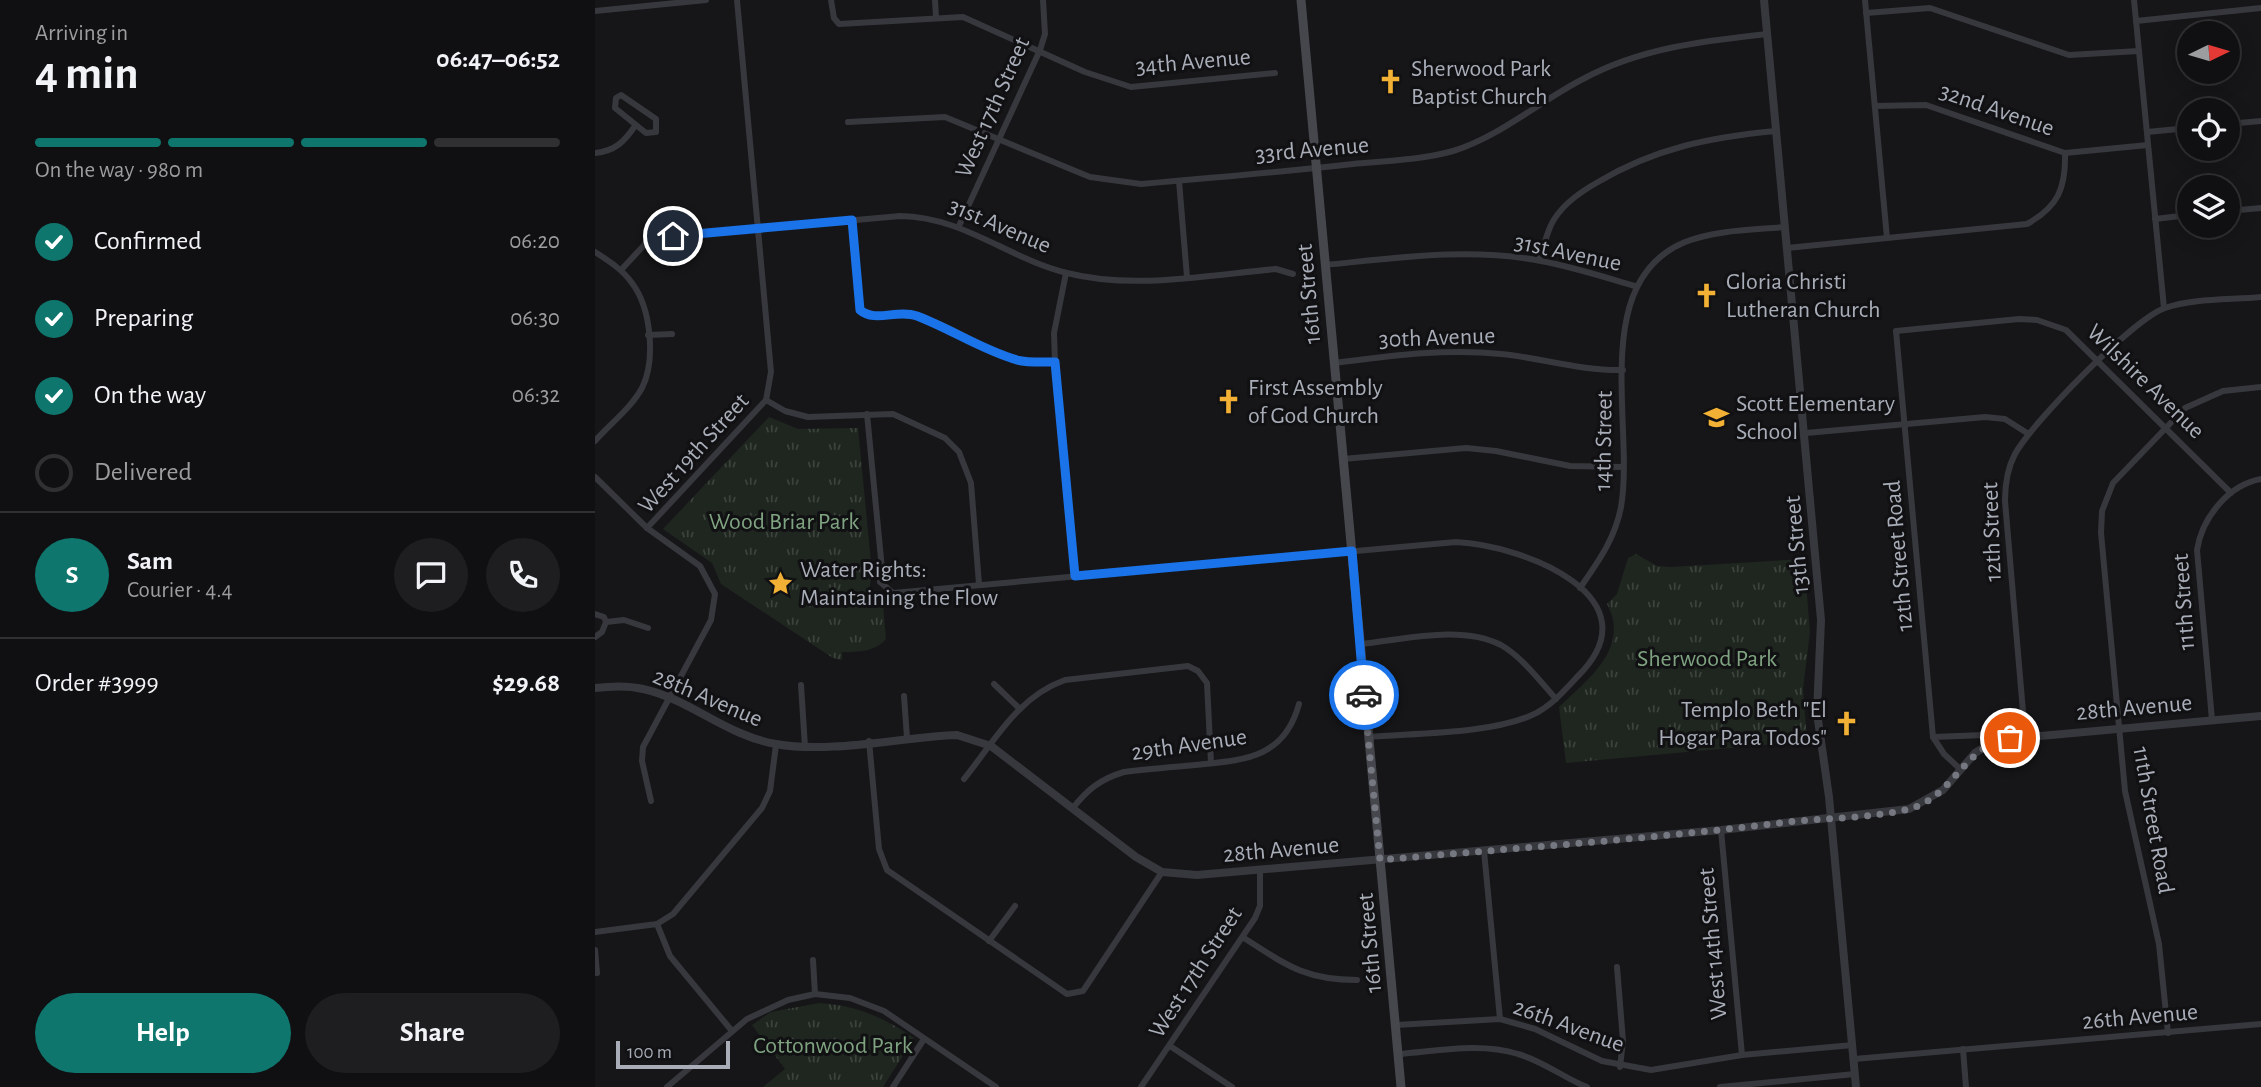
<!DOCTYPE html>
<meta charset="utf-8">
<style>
:root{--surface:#101012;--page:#1e1e20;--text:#f1f3f6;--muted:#9c9d9f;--line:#303032;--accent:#0f766e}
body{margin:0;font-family:"Alegreya Sans",sans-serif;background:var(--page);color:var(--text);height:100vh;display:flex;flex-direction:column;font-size:26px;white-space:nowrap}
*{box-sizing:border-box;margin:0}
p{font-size:23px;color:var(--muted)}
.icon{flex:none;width:38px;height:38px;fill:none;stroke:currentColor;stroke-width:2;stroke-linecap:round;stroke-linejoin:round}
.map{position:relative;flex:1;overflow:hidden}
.drawer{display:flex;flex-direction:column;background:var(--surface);width:595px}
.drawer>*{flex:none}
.needle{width:46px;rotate:85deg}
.buttons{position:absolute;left:1582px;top:21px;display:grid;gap:14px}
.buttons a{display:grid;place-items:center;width:63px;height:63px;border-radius:50%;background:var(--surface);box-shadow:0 4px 18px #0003,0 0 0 2px var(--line);font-size:35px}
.scale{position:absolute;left:21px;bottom:18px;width:114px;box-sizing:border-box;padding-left:7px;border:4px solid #a8adb8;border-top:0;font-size:19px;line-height:24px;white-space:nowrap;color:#a8adb8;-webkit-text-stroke:5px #111113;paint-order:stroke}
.pin{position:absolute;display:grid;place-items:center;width:60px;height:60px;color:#fff;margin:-30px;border:4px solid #fff;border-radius:50%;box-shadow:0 2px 7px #0007}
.courier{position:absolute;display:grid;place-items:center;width:70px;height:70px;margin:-35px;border:5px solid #1a73e8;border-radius:50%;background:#fff;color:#222;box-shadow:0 2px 9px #0007}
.headline em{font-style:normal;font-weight:700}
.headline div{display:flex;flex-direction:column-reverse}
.headline{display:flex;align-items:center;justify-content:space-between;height:119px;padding:0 35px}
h1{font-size:46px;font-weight:700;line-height:52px}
.bar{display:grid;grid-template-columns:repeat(4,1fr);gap:10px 7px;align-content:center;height:84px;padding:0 35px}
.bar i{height:9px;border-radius:5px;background:var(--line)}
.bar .on{background:var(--accent)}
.bar p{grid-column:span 4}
.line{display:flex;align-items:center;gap:18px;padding:0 35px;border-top:2px solid var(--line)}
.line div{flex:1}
.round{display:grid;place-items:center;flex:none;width:74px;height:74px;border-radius:37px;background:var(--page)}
ol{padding:0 35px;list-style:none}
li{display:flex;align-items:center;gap:21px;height:77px}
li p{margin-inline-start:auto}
li .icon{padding:7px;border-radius:50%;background:var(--accent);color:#fff;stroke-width:4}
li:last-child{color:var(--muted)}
li i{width:38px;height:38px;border:4px solid var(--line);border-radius:50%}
.cta{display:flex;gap:14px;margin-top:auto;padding:14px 35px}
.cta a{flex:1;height:80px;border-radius:42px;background:var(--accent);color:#fff;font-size:28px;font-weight:700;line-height:80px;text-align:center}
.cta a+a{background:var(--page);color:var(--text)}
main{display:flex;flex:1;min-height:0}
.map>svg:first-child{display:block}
.park{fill:url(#park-tufts)}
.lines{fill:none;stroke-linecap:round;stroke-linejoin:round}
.minor{stroke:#37383d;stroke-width:6}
.tertiary{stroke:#37383d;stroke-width:8}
.secondary{stroke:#45474d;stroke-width:9}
.done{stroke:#757880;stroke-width:7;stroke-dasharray:0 12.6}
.route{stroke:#1a73e8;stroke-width:9}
.labels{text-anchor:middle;stroke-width:6;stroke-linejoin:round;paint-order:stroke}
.street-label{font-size:24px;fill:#a8adb8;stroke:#111113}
.poi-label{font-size:24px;fill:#a8adb8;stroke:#111113;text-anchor:start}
.park-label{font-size:24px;fill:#7fa381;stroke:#111113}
</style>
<main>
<section class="drawer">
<div class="headline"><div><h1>4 min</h1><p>Arriving in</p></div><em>06:47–06:52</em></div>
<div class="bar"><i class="on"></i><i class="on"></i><i class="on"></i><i></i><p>On the way · 980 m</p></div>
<ol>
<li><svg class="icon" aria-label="check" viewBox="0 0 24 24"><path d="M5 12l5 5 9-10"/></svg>Confirmed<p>06:20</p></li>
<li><svg class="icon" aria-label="check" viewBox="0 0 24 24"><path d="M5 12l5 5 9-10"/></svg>Preparing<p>06:30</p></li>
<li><svg class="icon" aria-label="check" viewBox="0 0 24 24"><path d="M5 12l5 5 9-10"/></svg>On the way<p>06:32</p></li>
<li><i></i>Delivered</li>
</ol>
<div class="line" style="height:126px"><b class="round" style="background:var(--accent);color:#fff">S</b><div><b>Sam</b><p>Courier · 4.4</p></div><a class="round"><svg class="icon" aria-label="chat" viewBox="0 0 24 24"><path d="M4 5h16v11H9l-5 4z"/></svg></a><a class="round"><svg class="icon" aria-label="phone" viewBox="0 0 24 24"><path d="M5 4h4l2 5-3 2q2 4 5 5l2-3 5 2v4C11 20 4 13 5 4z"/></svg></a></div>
<div class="line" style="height:91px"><div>Order #3999</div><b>$29.68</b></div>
<div class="cta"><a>Help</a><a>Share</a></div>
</section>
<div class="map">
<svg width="1666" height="1087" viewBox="0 0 1666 1087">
<defs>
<pattern id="park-tufts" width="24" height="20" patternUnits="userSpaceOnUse" patternTransform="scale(1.75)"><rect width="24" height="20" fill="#1e261f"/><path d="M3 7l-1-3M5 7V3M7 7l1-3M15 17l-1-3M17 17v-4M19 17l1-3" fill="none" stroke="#3c433d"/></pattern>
</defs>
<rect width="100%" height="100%" fill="#161618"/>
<g class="park">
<path d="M174,417L203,429L263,428L277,573L274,591L288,605L291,639C280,652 263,652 247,652V660L238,658L126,584L117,563L68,529Z"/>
<path d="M1041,554L1062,566L1076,567L1209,559L1215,632L1208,689L1212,741L971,763L964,707C992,680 1036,648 1012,604L1022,594L1033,558Z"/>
<path d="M224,1003C261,1005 288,1017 319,1038L288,1087H168L190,1069L157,1025L176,1012Z"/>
</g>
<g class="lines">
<g class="minor">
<polyline points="236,0 239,18 244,24 368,17 490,72 536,87 680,73"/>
<polyline points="340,0 341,17"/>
<polyline points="1270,0 1292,238"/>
<polyline points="1539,0 1569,308"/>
<polyline points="0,11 111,0"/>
<polyline points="1271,13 1335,8 1474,55 1544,51"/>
<polyline points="1541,21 1666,8"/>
<polygon points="26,95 61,119 61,132 51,133 20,108 21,98"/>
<polyline points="1280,106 1331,105 1470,153 1553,145"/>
<path d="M253,122L350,117L495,177L546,184C617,178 687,172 758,164C791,161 826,160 858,151C904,137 945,101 988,79C1045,48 1108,41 1172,34"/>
<polyline points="1633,124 1666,121"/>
<polyline points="1552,132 1594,128"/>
<path d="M0,153C20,151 29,142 40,126"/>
<polyline points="584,181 592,277"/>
<polyline points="1633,211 1666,208"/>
<polyline points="1560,219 1594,215"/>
<path d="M257,220L265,310C279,322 298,311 316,315C353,322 386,349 422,360C434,363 448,362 460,362"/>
<polyline points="364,226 445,50 450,34 448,0"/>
<path d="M1192,248L1432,224C1463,207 1471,188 1470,153"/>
<path d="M0,252C14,261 28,270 37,283C56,308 61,360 47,388C36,408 15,424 0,441"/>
<path d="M944,260C948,249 951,236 956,225C965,206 985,192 1003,182C1060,148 1116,137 1181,131"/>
<path d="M730,265C801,258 875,247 946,261C978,267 1009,277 1040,286"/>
<path d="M26,270L52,242L60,238L305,216C369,217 412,258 472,273C538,290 614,275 681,269L698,274"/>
<polyline points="471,273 459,333 460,362 480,575"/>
<polyline points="53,335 77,334"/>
<path d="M739,363C794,356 850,348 906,354C947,358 986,371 1028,370"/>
<polyline points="171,400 190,411 213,417 298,414 350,438 364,452 376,483 384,584"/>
<path d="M272,414L287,569L285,582L298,593L861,542C927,545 1064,597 982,677C969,691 955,707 937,715C895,734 820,733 773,737"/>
<polyline points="1211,433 1390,417 1410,419 1432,433"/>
<polyline points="748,459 871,448 901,451 975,466 1028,467"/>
<polyline points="0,477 52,528 105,566 120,594 116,620 48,747 47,761 56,801"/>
<polyline points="52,528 171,400 176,372 142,0"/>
<path d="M985,588C1003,562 1020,539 1026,507C1040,427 993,282 1090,242C1121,230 1157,230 1190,227"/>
<polyline points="0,614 9,617 11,622"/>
<polyline points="11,622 29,620 53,628"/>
<polyline points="0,637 7,632 11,622"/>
<path d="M765,644C807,640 866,624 906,645C927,657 945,681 961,699"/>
<polyline points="399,684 424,708"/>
<polyline points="206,685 210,747"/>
<polyline points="309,696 312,738"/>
<path d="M1617,720L1602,550C1607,518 1633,485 1666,479"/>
<path d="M1430,735L1410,501C1410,485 1412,469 1420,454C1436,424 1538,319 1570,308C1598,298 1636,300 1666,297"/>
<polyline points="1338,737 1389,735 1401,740"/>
<polyline points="274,741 284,849 292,870 472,994 488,991 567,872"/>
<polyline points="1364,768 1349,754 1338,737 1301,331 1424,319 1442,320 1471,330 1636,493"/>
<path d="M369,779C399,742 422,697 470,680L593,666L603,671L612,683L616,763"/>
<path d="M477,809C492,790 505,779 529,772C553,769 577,767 600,765C649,760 689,759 704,704"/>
<polyline points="1126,830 1147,1055"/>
<polyline points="889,851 905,1019"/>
<polyline points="62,924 75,956 137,1031"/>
<polyline points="0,932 62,924 78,914 167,808 175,791 181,745"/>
<path d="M649,938C691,965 710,980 762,980"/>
<polyline points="394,941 420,906"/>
<polyline points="0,950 2,973"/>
<polyline points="218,960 220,994"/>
<polyline points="1022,967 1028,1041 1025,1067"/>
<polyline points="801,1025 905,1019 940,1029 1007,1061 1056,1070 1147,1055 1258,1045"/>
<polyline points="1573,1033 1564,944 1530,791 1506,533 1507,511 1518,483 1590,408 1628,391 1666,387"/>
<polyline points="575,1046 637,1087"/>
<polyline points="1368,1049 1371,1087"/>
<path d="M803,1054C843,1051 885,1042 923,1054C948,1061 969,1078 992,1087"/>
<polyline points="1259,1059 1666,1024"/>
<polyline points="72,1087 152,1019 193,1000 220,994 255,998 289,1011 401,1087"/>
<polyline points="298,1087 329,1039"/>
<polyline points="546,1087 660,918 665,906 665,870"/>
<polyline points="1125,1087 1260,1074"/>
</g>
<g class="tertiary">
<polyline points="1169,0 1226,620 1222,713 1234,797 1261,1087"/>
<path d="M0,688C16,686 32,685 48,689C95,699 132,736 181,744C234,754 307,737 362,735L396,746L541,857L567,872L602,875L1126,830L1314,809L1348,790L1380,753L1401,740L1666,716"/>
</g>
<polyline class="secondary" points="706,0 806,1087"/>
</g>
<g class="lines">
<path class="done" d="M769,695L785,860C921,848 1057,839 1193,822C1230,818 1279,818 1314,809C1358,798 1369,745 1415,738"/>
<path class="route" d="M78,236L257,220L265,310C280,323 302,309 322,316C356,329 387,350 422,360C434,363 448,362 460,362L480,576L757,551L769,695"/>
</g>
<defs>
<symbol id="church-bare" viewBox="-9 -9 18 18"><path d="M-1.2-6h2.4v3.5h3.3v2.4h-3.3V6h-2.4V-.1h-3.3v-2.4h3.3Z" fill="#f2b134" stroke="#111113" stroke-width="2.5" paint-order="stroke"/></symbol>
<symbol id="school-bare" viewBox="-9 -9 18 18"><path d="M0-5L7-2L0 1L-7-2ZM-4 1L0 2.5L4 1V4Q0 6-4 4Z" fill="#f2b134" stroke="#111113" stroke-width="2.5" paint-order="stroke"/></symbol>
<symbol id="sight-bare" viewBox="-9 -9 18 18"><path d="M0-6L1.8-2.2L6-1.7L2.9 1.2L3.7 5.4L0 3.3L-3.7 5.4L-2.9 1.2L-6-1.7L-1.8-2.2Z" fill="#f2b134" stroke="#111113" stroke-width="2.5" paint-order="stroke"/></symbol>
</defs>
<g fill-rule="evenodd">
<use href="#church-bare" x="778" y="64" width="35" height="35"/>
<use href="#church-bare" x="1094" y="278" width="35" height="35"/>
<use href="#church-bare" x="616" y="384" width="35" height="35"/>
<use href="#school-bare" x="1104" y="400" width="35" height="35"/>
<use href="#sight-bare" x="168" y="566" width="35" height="35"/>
<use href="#church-bare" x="1234" y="706" width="35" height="35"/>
</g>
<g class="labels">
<g class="street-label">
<text transform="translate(598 61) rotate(-5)" y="8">34th Avenue</text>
<text transform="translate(397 107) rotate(-66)" y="8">West 17th Street</text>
<text transform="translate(1402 109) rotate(19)" y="8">32nd Avenue</text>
<text transform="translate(717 149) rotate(-5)" y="8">33rd Avenue</text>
<text transform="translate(405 225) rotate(23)" y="8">31st Avenue</text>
<text transform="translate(973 252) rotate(12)" y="8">31st Avenue</text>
<text transform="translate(713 294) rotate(-95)" y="8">16th Street</text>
<text transform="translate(842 337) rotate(-2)" y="8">30th Avenue</text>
<text transform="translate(1551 381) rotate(44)" y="8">Wilshire Avenue</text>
<text transform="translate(1008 441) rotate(-89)" y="8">14th Street</text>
<text transform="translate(98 453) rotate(-48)" y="8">West 19th Street</text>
<text transform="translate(1396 532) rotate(-92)" y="8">12th Street</text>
<text transform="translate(1201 545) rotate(-95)" y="8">13th Street</text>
<text transform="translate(1303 556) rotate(-95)" y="8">12th Street Road</text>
<text transform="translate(1588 602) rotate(-94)" y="8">11th Street</text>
<text transform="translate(113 697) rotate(23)" y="8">28th Avenue</text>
<text transform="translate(1539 707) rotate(-5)" y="8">28th Avenue</text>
<text transform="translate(594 744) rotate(-8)" y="8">29th Avenue</text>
<text transform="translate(1559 820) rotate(80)" y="8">11th Street Road</text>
<text transform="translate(686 849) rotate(-5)" y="8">28th Avenue</text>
<text transform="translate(774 943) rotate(-95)" y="8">16th Street</text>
<text transform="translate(1117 944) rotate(-95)" y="8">West 14th Street</text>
<text transform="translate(600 972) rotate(-57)" y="8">West 17th Street</text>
<text transform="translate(1545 1016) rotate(-5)" y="8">26th Avenue</text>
<text transform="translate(974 1025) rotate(20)" y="8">26th Avenue</text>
</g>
<g class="poi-label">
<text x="816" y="76">Sherwood Park<tspan x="816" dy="28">Baptist Church</tspan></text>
<text x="1131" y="289">Gloria Christi<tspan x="1131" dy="28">Lutheran Church</tspan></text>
<text x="653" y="395">First Assembly<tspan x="653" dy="28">of God Church</tspan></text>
<text x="1141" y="411">Scott Elementary<tspan x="1141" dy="28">School</tspan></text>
<text x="205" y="577">Water Rights:<tspan x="205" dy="28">Maintaining the Flow</tspan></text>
<text x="1232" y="717" text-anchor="end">Templo Beth "El<tspan x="1232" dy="28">Hogar Para Todos"</tspan></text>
</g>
<g class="park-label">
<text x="189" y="529">Wood Briar Park</text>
<text x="1112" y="666">Sherwood Park</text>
<text x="238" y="1053">Cottonwood Park</text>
</g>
</g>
</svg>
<div class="buttons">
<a><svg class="needle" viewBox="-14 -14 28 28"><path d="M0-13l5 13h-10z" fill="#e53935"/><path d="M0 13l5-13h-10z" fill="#9c9d9f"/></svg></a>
<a><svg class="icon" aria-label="locate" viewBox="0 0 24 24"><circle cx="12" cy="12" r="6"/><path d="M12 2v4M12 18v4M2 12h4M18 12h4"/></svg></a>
<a><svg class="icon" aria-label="layers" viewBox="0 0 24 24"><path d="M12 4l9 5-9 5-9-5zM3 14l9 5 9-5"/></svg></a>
</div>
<div class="scale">100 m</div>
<div class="pin" style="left:1415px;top:738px;background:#ea580c"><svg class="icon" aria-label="bag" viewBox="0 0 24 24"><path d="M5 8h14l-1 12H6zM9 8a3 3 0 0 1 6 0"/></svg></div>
<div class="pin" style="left:78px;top:236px;background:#1f2937"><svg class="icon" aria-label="home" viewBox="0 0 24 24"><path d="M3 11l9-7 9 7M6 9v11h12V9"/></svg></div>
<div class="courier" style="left:769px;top:695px"><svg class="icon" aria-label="car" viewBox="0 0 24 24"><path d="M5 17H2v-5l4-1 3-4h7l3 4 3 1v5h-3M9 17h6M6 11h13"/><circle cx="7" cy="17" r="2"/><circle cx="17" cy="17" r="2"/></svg></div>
</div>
</main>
